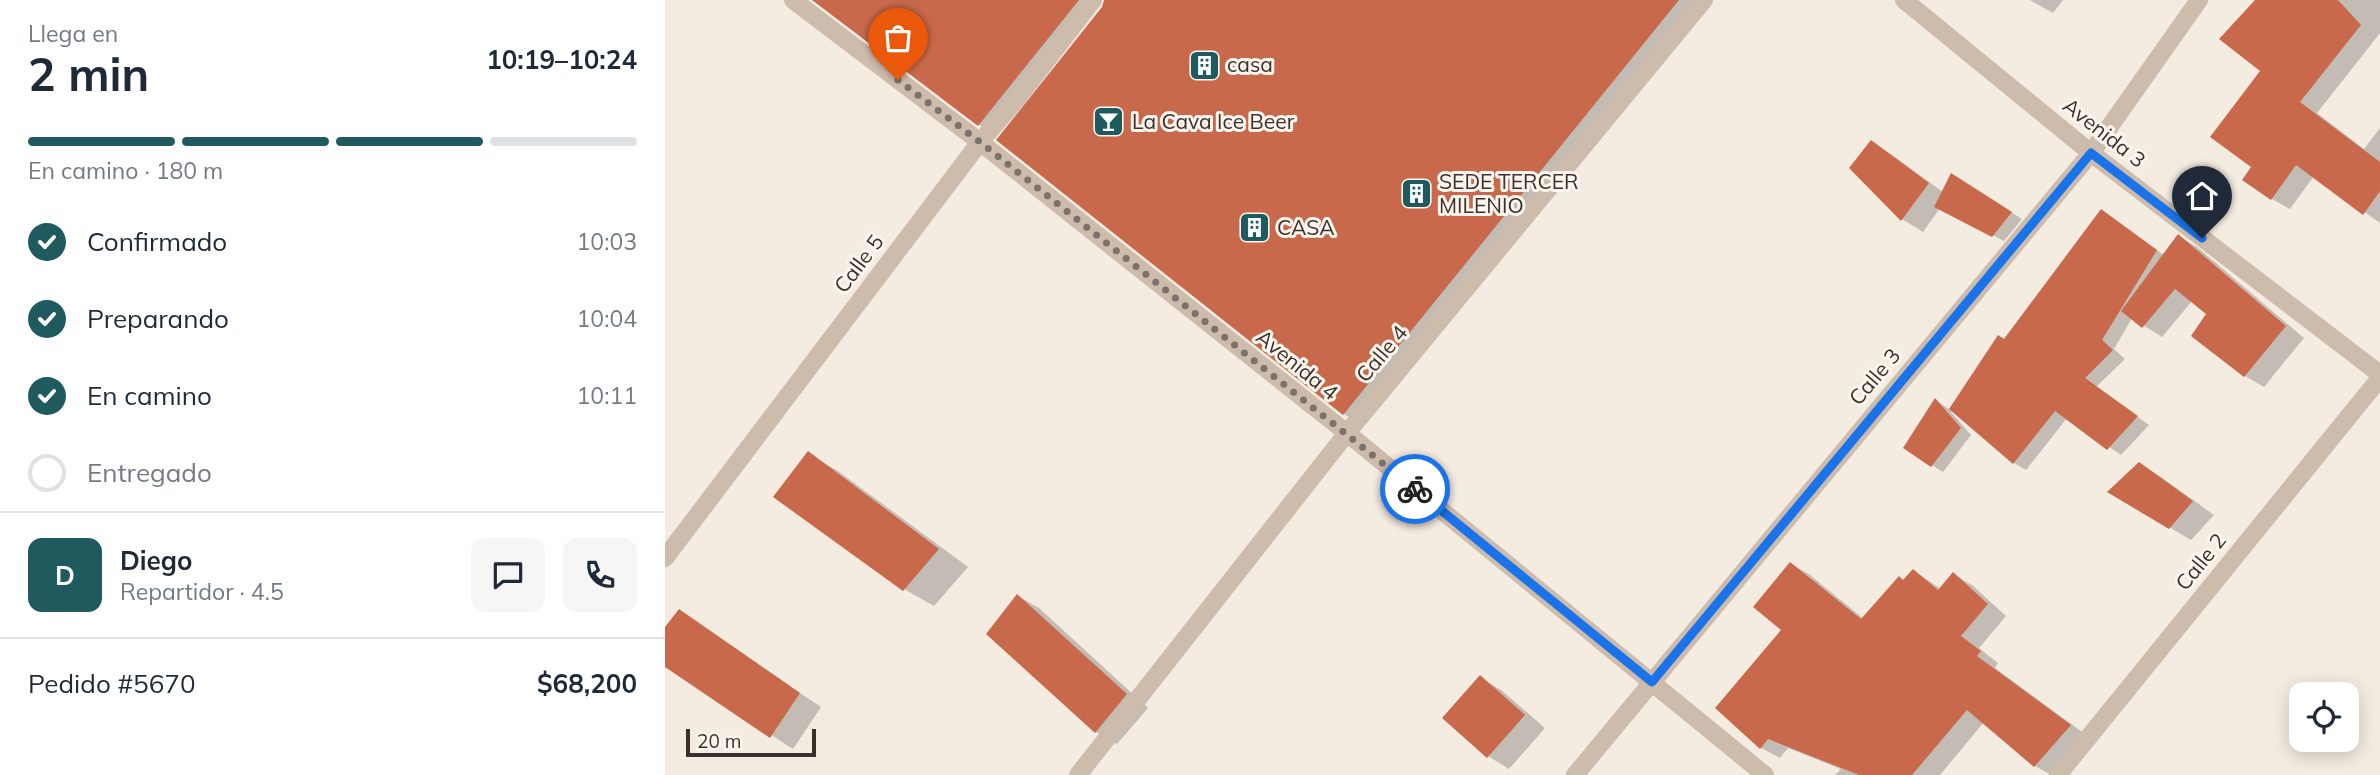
<!DOCTYPE html>
<html lang="es">
<meta charset="utf-8">
<style>
:root{--surface:#fff;--page:#f6f6f7;--text:#1f2937;--muted:#747a83;--line:#e0e1e3;--accent:#1f5a5e}
body{margin:0;font-family:Mulish,sans-serif;background:var(--page);color:var(--text);height:100vh;display:flex;flex-direction:column;font-size:26px;white-space:nowrap}
*{box-sizing:border-box;margin:0}
p{font-size:23px;color:var(--muted)}
.icon{flex:none;width:38px;height:38px;fill:none;stroke:currentColor;stroke-width:2;stroke-linecap:round;stroke-linejoin:round}
.map{position:relative;flex:1;overflow:hidden}
.drawer{display:flex;flex-direction:column;background:var(--surface);width:665px}
.drawer>*{flex:none}
.buttons{position:absolute;left:1624px;top:682px;display:grid;gap:14px}
.buttons a{display:grid;place-items:center;width:70px;height:70px;border-radius:14px;background:var(--surface);box-shadow:0 4px 18px #0003;font-size:35px}
.scale{position:absolute;left:21px;bottom:18px;width:130px;box-sizing:border-box;padding-left:7px;border:4px solid #3b302b;border-top:0;font-size:19px;line-height:24px;white-space:nowrap;color:#3b302b;-webkit-text-stroke:5px #fbf5ee;paint-order:stroke}
.pin{position:absolute;display:grid;place-items:center;width:60px;height:60px;color:#fff;margin:-72px -30px;border-radius:50% 50% 50% 0;rotate:-45deg;box-shadow:0 0 7px #0007}
.pin .icon{rotate:45deg}
.courier{position:absolute;display:grid;place-items:center;width:70px;height:70px;margin:-35px;border:5px solid #1a73e8;border-radius:50%;background:#fff;color:#222;box-shadow:0 2px 9px #0007}
.headline em{font-style:normal;font-weight:700}
.headline div{display:flex;flex-direction:column-reverse}
.headline{display:flex;align-items:center;justify-content:space-between;height:119px;padding:0 28px}
h1{font-size:46px;font-weight:700;line-height:52px}
.bar{display:grid;grid-template-columns:repeat(4,1fr);gap:10px 7px;align-content:center;height:84px;padding:0 28px}
.bar i{height:9px;border-radius:5px;background:var(--line)}
.bar .selected{background:var(--accent)}
.bar p{grid-column:span 4}
.line{display:flex;align-items:center;gap:18px;padding:0 28px;border-top:2px solid var(--line)}
.line div{flex:1}
.round{display:grid;place-items:center;flex:none;width:74px;height:74px;border-radius:14px;background:var(--page)}
ol{padding:0 28px;list-style:none}
li{display:flex;align-items:center;gap:21px;height:77px}
li p{margin-inline-start:auto}
li .icon{padding:7px;border-radius:50%;background:var(--accent);color:#fff;stroke-width:4}
li:last-child{color:var(--muted)}
li i{width:38px;height:38px;border:4px solid var(--line);border-radius:50%}
main{display:flex;flex:1;min-height:0}
.map>svg:first-child{display:block}
.shadow{fill:#0003}
.building{fill:#c8694b}
.lines{fill:none;stroke-linecap:round;stroke-linejoin:round}
.street{stroke:#cdbbac;stroke-width:18}
.done{stroke:#7c716b;stroke-width:7;stroke-dasharray:0 12.6}
.route{stroke:#1a73e8;stroke-width:9}
.labels{text-anchor:middle;stroke-width:6;stroke-linejoin:round;paint-order:stroke}
.poi-label{font-size:21px;fill:#3b302b;stroke:#fbf5ee;text-anchor:start}
.street-label{font-size:21px;fill:#3b302b;stroke:#fbf5ee}
</style>
<main>
<section class="drawer">
<div class="headline"><div><h1>2 min</h1><p>Llega en</p></div><em>10:19–10:24</em></div>
<div class="bar"><i class="selected"></i><i class="selected"></i><i class="selected"></i><i></i><p>En camino · 180 m</p></div>
<ol>
<li><svg class="icon" aria-label="check" viewBox="0 0 24 24"><path d="M5 12l5 5 9-10"/></svg>Confirmado<p>10:03</p></li>
<li><svg class="icon" aria-label="check" viewBox="0 0 24 24"><path d="M5 12l5 5 9-10"/></svg>Preparando<p>10:04</p></li>
<li><svg class="icon" aria-label="check" viewBox="0 0 24 24"><path d="M5 12l5 5 9-10"/></svg>En camino<p>10:11</p></li>
<li><i></i>Entregado</li>
</ol>
<div class="line" style="height:126px"><b class="round" style="background:var(--accent);color:#fff">D</b><div><b>Diego</b><p>Repartidor · 4.5</p></div><a class="round"><svg class="icon" aria-label="chat" viewBox="0 0 24 24"><path d="M4 5h16v11H9l-5 4z"/></svg></a><a class="round"><svg class="icon" aria-label="phone" viewBox="0 0 24 24"><path d="M5 4h4l2 5-3 2q2 4 5 5l2-3 5 2v4C11 20 4 13 5 4z"/></svg></a></div>
<div class="line" style="height:91px"><div>Pedido #5670</div><b>$68,200</b></div>
</section>
<div class="map">
<svg width="1715" height="775" viewBox="0 0 1715 775">
<rect width="100%" height="100%" fill="#f4ebe1"/>
<g class="shadow">
<polygon points="150,0 434,0 328,133 314,125"/>
<polygon points="440,0 1034,0 692,422 679,414 439,8"/>
<polygon points="1365,0 1398,0 1388,13"/>
<polygon points="1592,0 1715,0 1715,33 1652,113 1699,149 1715,128 1715,223 1649,176 1625,209 1607,199 1589,166 1598,70"/>
<polygon points="1206,142 1227,155 1278,192 1297,181 1357,219 1339,241 1275,208 1258,232 1237,219"/>
<polygon points="1436,211 1499,255 1513,236 1532,247 1639,338 1599,387 1580,376 1528,336 1543,314 1527,301 1497,337 1467,318 1449,349 1460,359 1431,387 1484,425 1456,455 1402,418 1361,470 1349,463 1288,410 1286,412 1306,435 1278,472 1240,448 1271,400 1285,410 1334,337 1340,341"/>
<polygon points="143,454 173,471 303,567 269,606 239,589"/>
<polygon points="1475,464 1496,477 1549,515 1526,540 1445,492"/>
<polygon points="1126,564 1145,575 1199,619 1249,571 1276,589 1288,574 1307,585 1341,616 1314,648 1333,663 1330,668 1424,737 1386,775 1370,766 1319,722 1275,775 1170,775 1176,769 1123,748 1115,758 1096,748 1053,708 1118,630"/>
<polygon points="353,596 374,608 483,708 452,744 431,732"/>
<polygon points="14,612 156,707 128,749 0,665 0,630"/>
<polygon points="815,678 836,690 880,728 844,769 823,756"/>
</g>
<g class="building">
<polygon points="147,0 414,0 313,126"/>
<polygon points="439,0 1014,0 678,415 331,140 437,7"/>
<polygon points="1590,0 1673,0 1696,25 1635,102 1715,162 1715,191 1698,215 1631,165 1606,200 1577,180 1586,167 1545,137 1595,71 1554,39"/>
<polygon points="1206,140 1264,183 1236,221 1184,168"/>
<polygon points="1286,173 1347,212 1327,237 1269,207"/>
<polygon points="1436,209 1492,250 1437,340 1448,350 1420,378 1473,416 1442,450 1390,411 1348,464 1284,409 1333,335 1339,339"/>
<polygon points="1513,234 1621,326 1579,377 1526,336 1541,314 1510,289 1477,328 1456,311"/>
<polygon points="1270,398 1296,428 1266,467 1238,448"/>
<polygon points="143,451 274,549 238,591 108,497"/>
<polygon points="1474,462 1528,501 1504,529 1442,492"/>
<polygon points="1125,562 1196,619 1234,576 1238,580 1248,569 1273,590 1288,572 1323,604 1296,636 1316,651 1312,656 1406,725 1369,767 1302,710 1247,775 1194,775 1103,739 1095,749 1050,708 1116,630 1088,607"/>
<polygon points="352,594 462,694 430,733 321,634"/>
<polygon points="14,609 135,693 105,738 0,667 0,627"/>
<polygon points="815,675 860,715 822,758 777,718"/>
</g>
<g class="lines">
<g class="street">
<polyline points="128,0 315,142 682,433 1100,775"/>
<polyline points="1239,0 1426,153 1715,374"/>
<polyline points="0,558 315,142 351,100 428,0"/>
<polyline points="413,775 682,433 1039,0"/>
<polyline points="910,775 1426,153 1534,0"/>
<polyline points="1393,775 1715,378"/>
</g>
</g>
<g class="lines">
<polyline class="done" points="233,80 315,142 750,489"/>
<polyline class="route" points="750,489 987,682 1426,153 1537,238"/>
</g>
<defs>
<symbol id="building-square" viewBox="-11 -11 22 22"><rect x="-9" y="-9" width="18" height="18" rx="4" fill="#1f5a5e" stroke="#fbf5ee"/><path d="M-4-6H4V6H1V3H-1V6H-4ZM-2.5-4.3h1.7v1.8h-1.7ZM.8-4.3h1.7v1.8H.8ZM-2.5-1h1.7V.8h-1.7ZM.8-1h1.7V.8H.8Z" fill="#fff"/></symbol>
<symbol id="bar-square" viewBox="-11 -11 22 22"><rect x="-9" y="-9" width="18" height="18" rx="4" fill="#1f5a5e" stroke="#fbf5ee"/><path d="M-6-5H6L.8 .8V4.5H3.5V6h-7V4.5H-.8V.8Z" fill="#fff"/></symbol>
</defs>
<g fill-rule="evenodd">
<use href="#building-square" x="522" y="48" width="35" height="35"/>
<use href="#bar-square" x="426" y="104" width="35" height="35"/>
<use href="#building-square" x="734" y="176" width="35" height="35"/>
<use href="#building-square" x="572" y="210" width="35" height="35"/>
</g>
<g class="labels">
<g class="poi-label">
<text x="562" y="72">casa</text>
<text x="467" y="129">La Cava Ice Beer</text>
<text x="774" y="189">SEDE TERCER<tspan x="774" dy="24">MILENIO</tspan></text>
<text x="612" y="235">CASA</text>
</g>
<g class="street-label">
<text transform="translate(1439 133) rotate(38)" y="7">Avenida 3</text>
<text transform="translate(194 264) rotate(-53)" y="7">Calle 5</text>
<text transform="translate(717 354) rotate(-50)" y="7">Calle 4</text>
<text transform="translate(632 365) rotate(39)" y="7">Avenida 4</text>
<text transform="translate(1210 377) rotate(-50)" y="7">Calle 3</text>
<text transform="translate(1536 562) rotate(-51)" y="7">Calle 2</text>
</g>
</g>
</svg>
<div class="buttons">
<a><svg class="icon" aria-label="locate" viewBox="0 0 24 24"><circle cx="12" cy="12" r="6"/><path d="M12 2v4M12 18v4M2 12h4M18 12h4"/></svg></a>
</div>
<div class="scale">20 m</div>
<div class="pin" style="left:233px;top:80px;background:#ea580c"><svg class="icon" aria-label="bag" viewBox="0 0 24 24"><path d="M5 8h14l-1 12H6zM9 8a3 3 0 0 1 6 0"/></svg></div>
<div class="pin" style="left:1537px;top:238px;background:#1f2937"><svg class="icon" aria-label="home" viewBox="0 0 24 24"><path d="M3 11l9-7 9 7M6 9v11h12V9"/></svg></div>
<div class="courier" style="left:750px;top:489px"><svg class="icon" aria-label="bike" viewBox="0 0 24 24"><circle cx="6" cy="16" r="4"/><circle cx="18" cy="16" r="4"/><path d="M6 16l4-8h5l3 8M10 8l3 8H6M13 5h3"/></svg></div>
</div>
</main>
